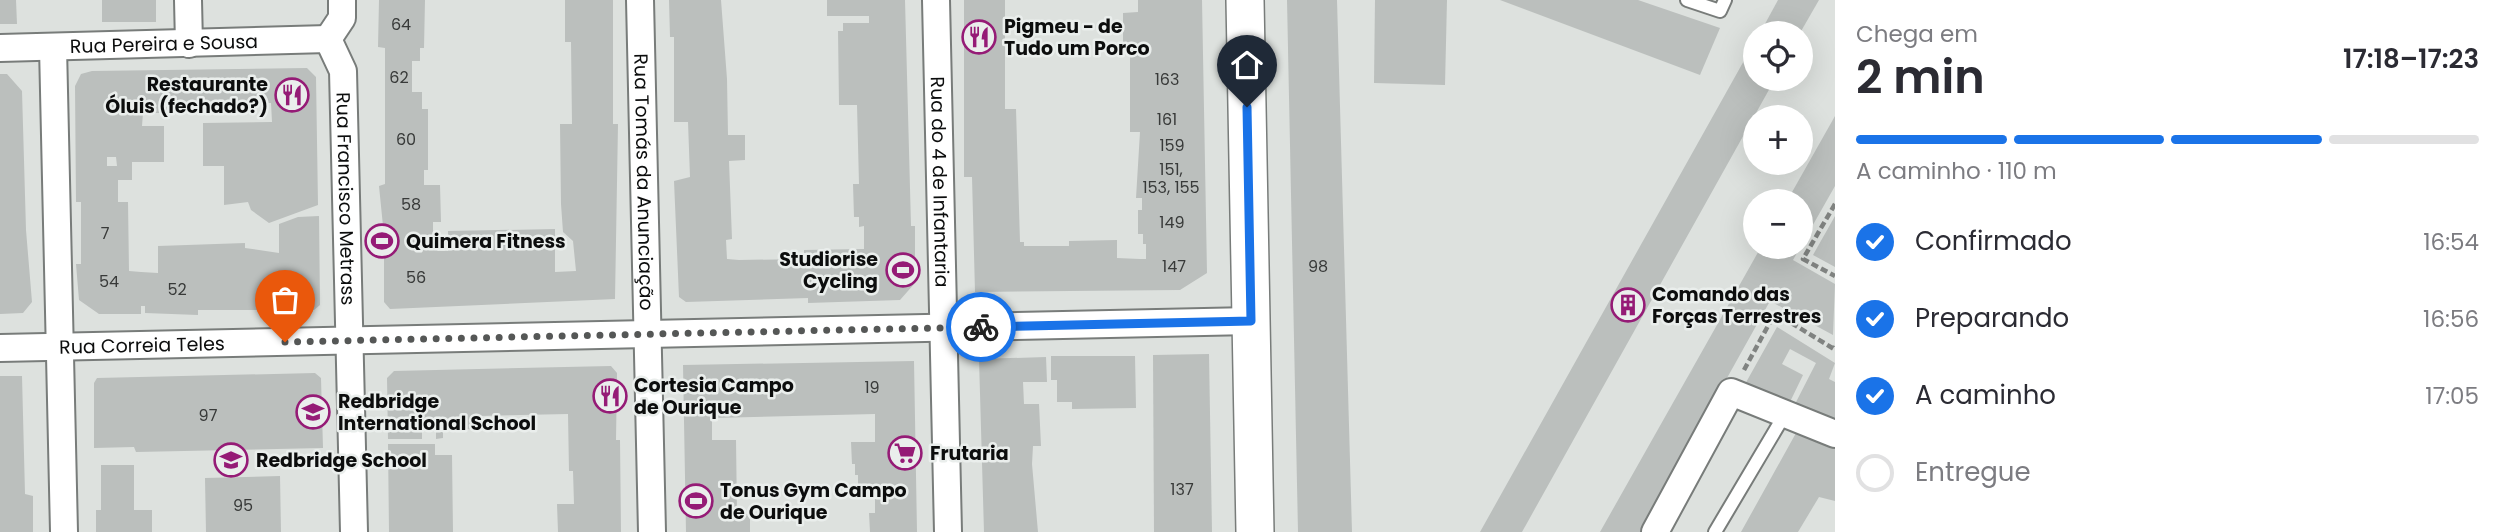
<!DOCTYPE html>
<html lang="pt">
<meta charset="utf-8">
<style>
:root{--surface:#fff;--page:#f2f2f3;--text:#2b2b33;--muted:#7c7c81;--line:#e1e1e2;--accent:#1a73e8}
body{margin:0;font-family:Poppins,sans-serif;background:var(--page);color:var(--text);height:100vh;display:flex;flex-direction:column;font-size:26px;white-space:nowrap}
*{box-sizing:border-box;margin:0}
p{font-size:23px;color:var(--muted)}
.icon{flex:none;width:38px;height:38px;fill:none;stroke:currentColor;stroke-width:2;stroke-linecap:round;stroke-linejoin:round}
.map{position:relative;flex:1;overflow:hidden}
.drawer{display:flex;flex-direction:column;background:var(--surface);width:665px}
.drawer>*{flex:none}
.buttons{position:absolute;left:1743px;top:21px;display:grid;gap:14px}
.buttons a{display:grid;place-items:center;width:70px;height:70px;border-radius:50%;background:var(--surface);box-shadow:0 7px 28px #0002;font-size:35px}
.pin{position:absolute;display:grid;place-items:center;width:60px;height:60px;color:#fff;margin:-72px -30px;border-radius:50% 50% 50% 0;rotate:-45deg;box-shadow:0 0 7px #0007}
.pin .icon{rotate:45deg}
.courier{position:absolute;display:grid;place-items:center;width:70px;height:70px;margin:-35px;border:5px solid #1a73e8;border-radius:50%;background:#fff;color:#222;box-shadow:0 2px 9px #0007}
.headline em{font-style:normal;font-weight:600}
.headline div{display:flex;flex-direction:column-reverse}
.headline{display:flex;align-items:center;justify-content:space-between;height:119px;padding:0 21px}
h1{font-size:46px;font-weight:600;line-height:52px}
.bar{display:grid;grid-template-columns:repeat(4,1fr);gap:10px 7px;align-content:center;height:84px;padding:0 21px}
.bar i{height:9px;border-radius:5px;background:var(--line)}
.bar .on{background:var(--accent)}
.bar p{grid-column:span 4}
ol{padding:0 21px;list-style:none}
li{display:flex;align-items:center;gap:21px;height:77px}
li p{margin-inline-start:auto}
li .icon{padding:7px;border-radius:50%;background:var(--accent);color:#fff;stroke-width:4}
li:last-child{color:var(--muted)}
li i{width:38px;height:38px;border:4px solid var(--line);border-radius:50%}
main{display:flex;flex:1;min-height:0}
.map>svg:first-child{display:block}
.building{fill:#bbbfbd;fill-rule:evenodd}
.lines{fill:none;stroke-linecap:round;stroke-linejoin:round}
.service-casing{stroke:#787c7a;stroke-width:16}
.minor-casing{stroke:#787c7a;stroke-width:30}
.secondary-casing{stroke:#787c7a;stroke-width:40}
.path{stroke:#808381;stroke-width:4.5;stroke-dasharray:7 3.5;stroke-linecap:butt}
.service{stroke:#fff;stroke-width:12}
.minor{stroke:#fff;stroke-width:26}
.secondary{stroke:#fff;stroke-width:37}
.done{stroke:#555756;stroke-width:7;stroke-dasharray:0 12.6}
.route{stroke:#1a73e8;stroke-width:9}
.labels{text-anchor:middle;stroke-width:5;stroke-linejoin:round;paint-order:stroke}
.number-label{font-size:16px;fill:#383a39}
.poi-label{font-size:19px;font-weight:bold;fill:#0c0d0d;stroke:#eaeeec;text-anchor:start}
.street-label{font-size:19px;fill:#0c0d0d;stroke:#eaeeec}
</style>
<main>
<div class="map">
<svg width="1835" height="532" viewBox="0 0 1835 532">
<rect width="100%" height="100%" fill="#dde1de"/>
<g class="building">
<polygon points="0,0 16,0 17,24 0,24"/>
<rect x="102" y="0" width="54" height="22"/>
<polygon points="379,0 425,0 424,48 420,48 420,61 412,61 412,92 422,92 422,109 428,109 428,170 424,170 424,185 440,185 441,222 433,222 433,247 438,251 448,251 448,231 555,229 555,272 576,271 573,241 563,232 561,204 560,124 572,124 571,42 565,42 565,0 613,0 613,124 618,124 615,299 390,309 384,302 384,236 379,186 385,184 385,48 378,47"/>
<polygon points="669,0 721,0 727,79 728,135 745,135 745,160 729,161 732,239 726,240 727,259 739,260 804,259 804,250 864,249 864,226 859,227 859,217 854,217 853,184 859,184 857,105 839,105 838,31 843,31 843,23 869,23 869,16 827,16 827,0 905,0 911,226 915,226 915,283 900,300 808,303 808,298 686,302 679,297 674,181 690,177 688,122 674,122 674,37 670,37"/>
<polygon points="964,0 1005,0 1005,109 1016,109 1020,242 1024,242 1024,246 1069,246 1069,241 1117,240 1117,258 1140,259 1146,259 1146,244 1143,244 1143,234 1138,234 1138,210 1142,210 1142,198 1136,198 1140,132 1130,132 1130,53 1123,53 1123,13 1138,12 1138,0 1202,0 1207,273 1180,290 975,292 972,177 964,177"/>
<polygon points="1287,0 1337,0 1352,532 1298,532"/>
<polygon points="1375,0 1447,0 1445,85 1374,83"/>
<polygon points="1500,0 1638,0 1720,28 1700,75"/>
<polygon points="1778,0 1819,0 1800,33 1760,33"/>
<polygon points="1755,41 1755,79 1775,79 1522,532 1480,532"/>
<path d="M307,68L316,77L318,205L269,223L251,210L248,202L224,205V166H203V123L272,122L271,103L221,104V113H143L142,126H164V162H132V180H118V202H128L129,271L141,272L158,273V246L245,243V248L279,253V224L298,217L319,216L320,305L314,310H198V315L145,313V306H141V314H99L79,300L76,264H81V202H76L75,86L81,74L92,71ZM107,157H116L117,166H107Z"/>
<polygon points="0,74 7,74 22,91 26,230 32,302 23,313 0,314"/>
<polygon points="1835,116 1835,186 1793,260 1835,284 1833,335 1770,301 1641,532 1600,532 1761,247 1801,247 1801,201 1787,201"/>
<polygon points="1835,216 1835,267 1813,255"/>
<polygon points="1777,327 1835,363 1829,379 1835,382 1835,423 1794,406 1816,363 1790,349 1782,364 1803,375 1789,404 1744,386"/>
<polygon points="1209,354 1212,532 1154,532 1153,355"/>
<polygon points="1051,356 1135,356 1136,408 1072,409 1072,402 1057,402 1057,380 1051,380"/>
<polygon points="1046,357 1047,382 1023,382 1024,404 1039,404 1041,446 1033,446 1032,464 1038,532 984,532 979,359"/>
<polygon points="914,361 917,532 870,532 869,513 875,513 875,490 858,490 858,475 855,475 855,464 852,464 851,442 875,442 875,414 712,418 712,440 736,440 737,514 750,514 750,532 686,532 683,365"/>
<polygon points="611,366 617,373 616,440 620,440 621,532 558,532 557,504 574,504 573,471 569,471 568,414 478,416 478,429 443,430 443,438 436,439 436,427 422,427 422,439 388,439 387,378 394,371"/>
<polygon points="315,373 321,378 323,448 136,452 134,447 94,448 94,383 97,378"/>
<polygon points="0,376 22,376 25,494 33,496 33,532 0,532"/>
<polygon points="1796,433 1835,448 1835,501 1819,497 1798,532 1741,532"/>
<polygon points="388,444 435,444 435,455 452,455 453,532 389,532"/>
<polygon points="101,465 134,465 134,510 152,510 152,532 96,532 96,510 101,510"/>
<polygon points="280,476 281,532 206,532 205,478"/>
</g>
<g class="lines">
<defs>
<g id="service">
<polyline points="1687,0 1720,11 1725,0"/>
<polyline points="1715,532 1785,414"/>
</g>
<g id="minor">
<polyline points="188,0 189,44"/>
<path id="s1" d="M640,0L652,532"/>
<path id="s2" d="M936,0L948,532"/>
<path id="s3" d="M328,39L343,71L354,532"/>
<polyline points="328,39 342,18 342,0"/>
<polyline points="53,47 64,532"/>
<path id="s4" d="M0,48L328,39"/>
<path id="s5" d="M0,348L1251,321"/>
<polyline points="1655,532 1731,392 1835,434"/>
</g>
<polyline id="secondary" points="1245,0 1255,532"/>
</defs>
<use href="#service" class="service-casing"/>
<use href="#minor" class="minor-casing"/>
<use href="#secondary" class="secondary-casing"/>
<g class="path">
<polyline points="1835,204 1803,259 1835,276"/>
<polyline points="1744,370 1775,313 1834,349 1835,346"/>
</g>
<use href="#service" class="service"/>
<use href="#minor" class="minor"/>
<use href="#secondary" class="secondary"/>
</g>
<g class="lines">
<polyline class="done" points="285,342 981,327"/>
<polyline class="route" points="981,327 1251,321 1247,107"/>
</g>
<defs>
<symbol id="restaurant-ring" viewBox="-11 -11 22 22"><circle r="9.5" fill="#eaeeec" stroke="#951b76" stroke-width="1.5"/><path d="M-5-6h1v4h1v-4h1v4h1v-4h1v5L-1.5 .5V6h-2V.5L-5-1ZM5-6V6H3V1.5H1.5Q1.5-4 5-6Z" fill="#951b76"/></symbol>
<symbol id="stadium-ring" viewBox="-11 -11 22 22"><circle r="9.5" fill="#eaeeec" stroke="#951b76" stroke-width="1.5"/><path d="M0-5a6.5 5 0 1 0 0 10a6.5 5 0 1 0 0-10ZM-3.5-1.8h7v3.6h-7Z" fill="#951b76"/></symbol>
<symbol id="building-ring" viewBox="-11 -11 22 22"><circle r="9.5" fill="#eaeeec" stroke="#951b76" stroke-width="1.5"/><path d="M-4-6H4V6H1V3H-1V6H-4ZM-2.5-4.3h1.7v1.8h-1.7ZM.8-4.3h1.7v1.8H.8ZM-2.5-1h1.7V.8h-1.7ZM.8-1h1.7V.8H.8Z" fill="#951b76"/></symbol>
<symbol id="school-ring" viewBox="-11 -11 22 22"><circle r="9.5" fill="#eaeeec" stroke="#951b76" stroke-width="1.5"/><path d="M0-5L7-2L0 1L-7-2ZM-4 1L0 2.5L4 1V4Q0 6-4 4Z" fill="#951b76"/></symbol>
<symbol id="supermarket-ring" viewBox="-11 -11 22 22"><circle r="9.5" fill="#eaeeec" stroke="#951b76" stroke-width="1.5"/><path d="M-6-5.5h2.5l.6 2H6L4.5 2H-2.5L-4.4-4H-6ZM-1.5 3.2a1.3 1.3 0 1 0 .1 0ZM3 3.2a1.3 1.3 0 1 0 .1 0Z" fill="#951b76"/></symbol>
</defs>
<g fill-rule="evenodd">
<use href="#restaurant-ring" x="960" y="18" width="38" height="38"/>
<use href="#restaurant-ring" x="273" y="76" width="38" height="38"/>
<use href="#stadium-ring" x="363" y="222" width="38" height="38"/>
<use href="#stadium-ring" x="884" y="251" width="38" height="38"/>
<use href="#building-ring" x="1609" y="286" width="38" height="38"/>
<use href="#restaurant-ring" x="591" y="377" width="38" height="38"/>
<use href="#school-ring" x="294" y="393" width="38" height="38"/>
<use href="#supermarket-ring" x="886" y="434" width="38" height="38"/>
<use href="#school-ring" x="212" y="441" width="38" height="38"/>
<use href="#stadium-ring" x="677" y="482" width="38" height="38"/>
</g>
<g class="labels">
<g class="number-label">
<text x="401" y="30">64</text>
<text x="399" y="83">62</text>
<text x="1167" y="85">163</text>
<text x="1167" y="125">161</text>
<text x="406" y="145">60</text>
<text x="1172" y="151">159</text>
<text x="1171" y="175">151,<tspan x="1171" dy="18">153, 155</tspan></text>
<text x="411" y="210">58</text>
<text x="1172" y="228">149</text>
<text x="105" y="239">7</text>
<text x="1174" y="272">147</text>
<text x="1318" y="272">98</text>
<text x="416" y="283">56</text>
<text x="109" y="287">54</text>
<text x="177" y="295">52</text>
<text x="872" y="393">19</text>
<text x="208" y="421">97</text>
<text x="1182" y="495">137</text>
<text x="243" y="511">95</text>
</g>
<g class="poi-label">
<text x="1004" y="33">Pigmeu - de<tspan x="1004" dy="22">Tudo um Porco</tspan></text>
<text x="268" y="91" text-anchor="end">Restaurante<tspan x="268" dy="22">Óluis (fechado?)</tspan></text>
<text x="406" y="248">Quimera Fitness</text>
<text x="878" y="266" text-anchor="end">Studiorise<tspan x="878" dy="22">Cycling</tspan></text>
<text x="1652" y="301">Comando das<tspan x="1652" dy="22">Forças Terrestres</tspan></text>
<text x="634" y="392">Cortesia Campo<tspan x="634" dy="22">de Ourique</tspan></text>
<text x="338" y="408">Redbridge<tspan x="338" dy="22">International School</tspan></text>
<text x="930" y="460">Frutaria</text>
<text x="256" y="467">Redbridge School</text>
<text x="720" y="497">Tonus Gym Campo<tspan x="720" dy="22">de Ourique</tspan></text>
</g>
<g class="street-label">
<text dy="7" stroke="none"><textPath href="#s4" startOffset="164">Rua Pereira e Sousa</textPath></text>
<text dy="7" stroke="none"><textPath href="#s1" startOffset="182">Rua Tomás da Anunciação</textPath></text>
<text dy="7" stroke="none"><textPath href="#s2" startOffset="182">Rua do 4 de Infantaria</textPath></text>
<text dy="7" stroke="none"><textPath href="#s3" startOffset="163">Rua Francisco Metrass</textPath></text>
<text dy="7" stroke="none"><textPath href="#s5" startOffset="142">Rua Correia Teles</textPath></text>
</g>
</g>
</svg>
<div class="buttons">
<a><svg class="icon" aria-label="locate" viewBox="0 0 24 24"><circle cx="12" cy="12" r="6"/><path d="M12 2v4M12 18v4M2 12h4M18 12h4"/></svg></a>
<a>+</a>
<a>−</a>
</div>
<div class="pin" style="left:285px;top:342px;background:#ea580c"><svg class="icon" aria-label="bag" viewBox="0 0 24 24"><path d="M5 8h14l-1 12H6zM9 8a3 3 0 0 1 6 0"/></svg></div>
<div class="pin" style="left:1247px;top:107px;background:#1f2937"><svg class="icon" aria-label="home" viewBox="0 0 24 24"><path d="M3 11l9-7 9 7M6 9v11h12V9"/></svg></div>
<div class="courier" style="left:981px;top:327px"><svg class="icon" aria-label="bike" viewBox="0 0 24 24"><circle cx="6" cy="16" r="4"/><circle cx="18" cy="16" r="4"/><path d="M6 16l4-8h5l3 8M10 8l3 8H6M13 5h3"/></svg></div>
</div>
<section class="drawer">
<div class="headline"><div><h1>2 min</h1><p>Chega em</p></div><em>17:18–17:23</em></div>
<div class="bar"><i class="on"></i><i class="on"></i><i class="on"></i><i></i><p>A caminho · 110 m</p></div>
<ol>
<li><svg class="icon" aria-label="check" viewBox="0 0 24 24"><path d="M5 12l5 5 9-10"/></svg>Confirmado<p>16:54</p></li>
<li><svg class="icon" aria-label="check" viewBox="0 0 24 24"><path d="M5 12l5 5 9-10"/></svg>Preparando<p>16:56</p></li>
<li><svg class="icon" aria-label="check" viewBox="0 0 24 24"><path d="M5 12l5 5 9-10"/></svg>A caminho<p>17:05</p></li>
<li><i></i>Entregue</li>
</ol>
</section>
</main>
